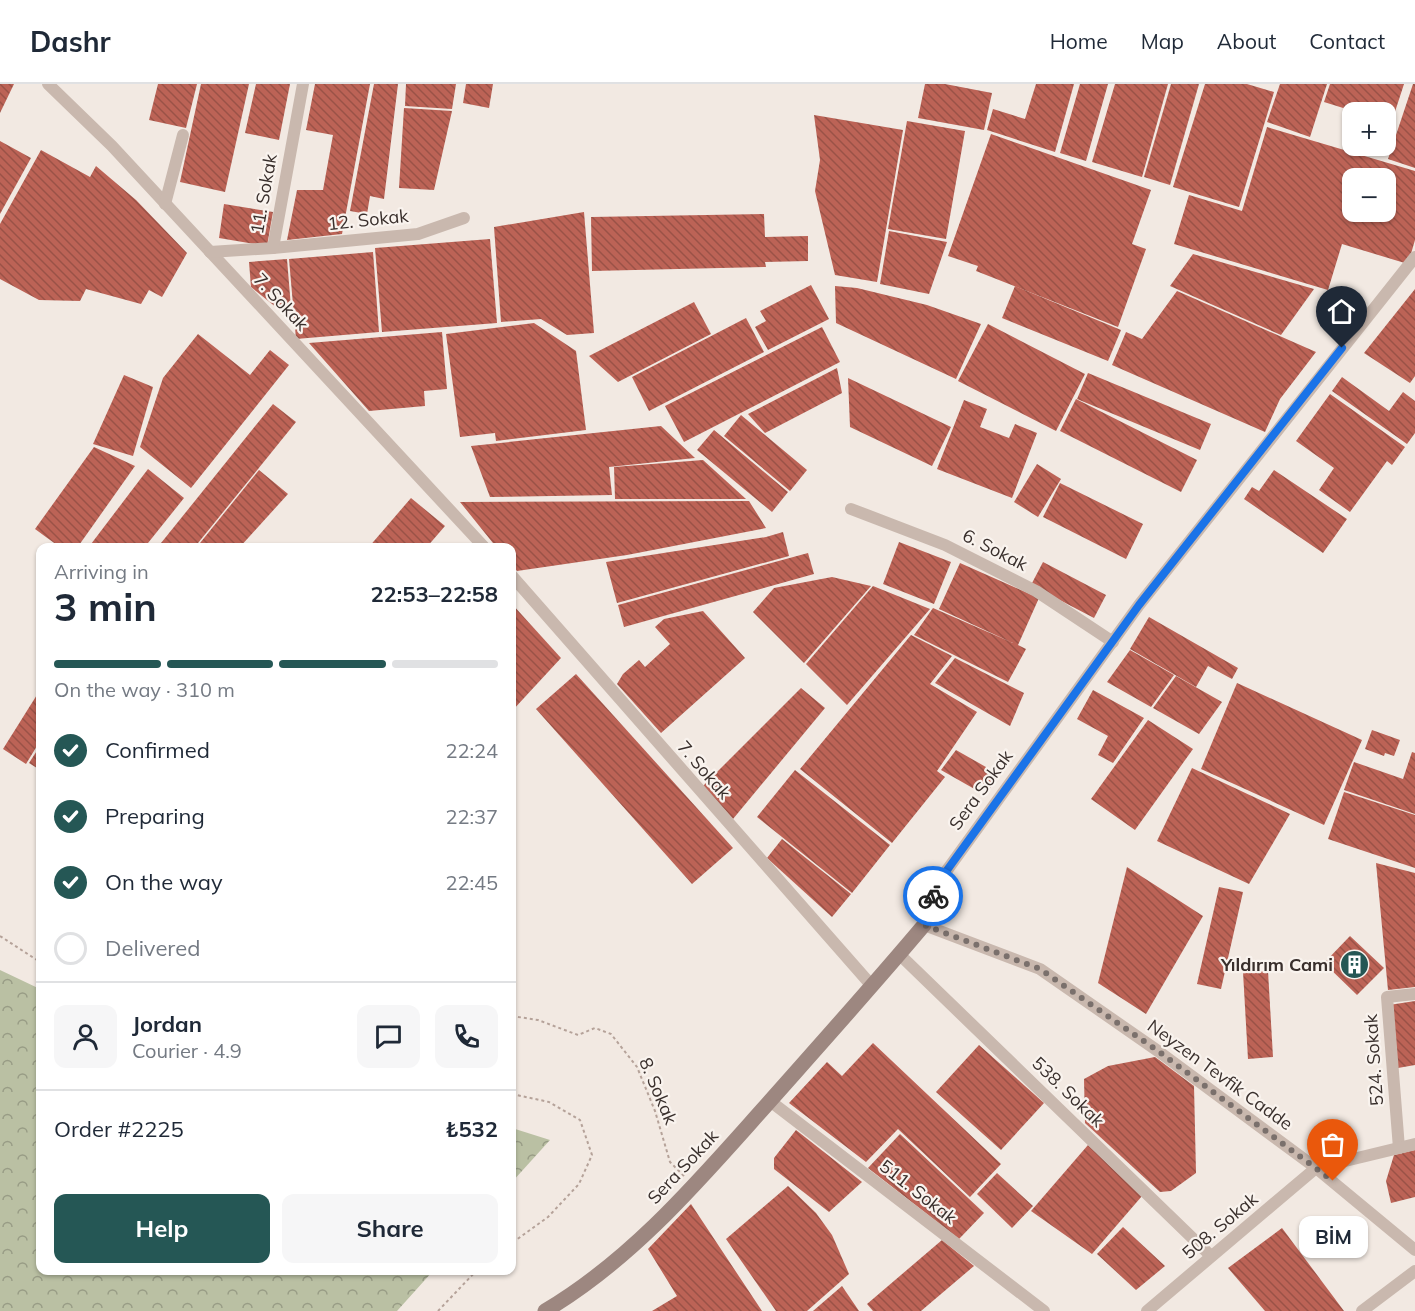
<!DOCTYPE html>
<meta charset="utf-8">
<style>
:root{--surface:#fff;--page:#f6f6f7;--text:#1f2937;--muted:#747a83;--line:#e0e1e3;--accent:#255755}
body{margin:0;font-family:Mulish,sans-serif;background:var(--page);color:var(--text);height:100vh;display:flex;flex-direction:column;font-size:22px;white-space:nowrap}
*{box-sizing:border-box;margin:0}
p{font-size:20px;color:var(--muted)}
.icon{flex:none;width:33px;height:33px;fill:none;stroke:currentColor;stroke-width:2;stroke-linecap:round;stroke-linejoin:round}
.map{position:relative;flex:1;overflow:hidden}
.sheet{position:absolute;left:36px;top:459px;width:480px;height:732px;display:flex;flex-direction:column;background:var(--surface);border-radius:12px;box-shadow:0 2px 4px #0004}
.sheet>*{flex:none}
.fabs{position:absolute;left:1342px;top:18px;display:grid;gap:12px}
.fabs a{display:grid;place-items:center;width:54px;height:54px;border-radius:12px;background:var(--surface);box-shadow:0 2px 4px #0004;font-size:30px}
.pin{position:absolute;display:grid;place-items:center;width:51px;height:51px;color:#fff;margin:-62px -26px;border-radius:50% 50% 50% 0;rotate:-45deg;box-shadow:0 0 6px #0007}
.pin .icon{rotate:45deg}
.courier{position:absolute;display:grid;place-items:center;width:60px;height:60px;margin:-30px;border:4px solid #1a73e8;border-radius:50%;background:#fff;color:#222;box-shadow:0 2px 8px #0007}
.bubble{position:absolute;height:42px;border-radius:12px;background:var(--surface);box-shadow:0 2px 4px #0004;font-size:20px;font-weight:700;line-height:42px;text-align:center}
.summary em{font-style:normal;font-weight:700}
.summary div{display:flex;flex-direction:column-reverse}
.summary{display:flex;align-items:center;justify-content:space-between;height:102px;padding:0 18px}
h1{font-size:39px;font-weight:700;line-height:45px}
.bar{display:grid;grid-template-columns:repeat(4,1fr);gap:9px 6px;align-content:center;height:72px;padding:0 18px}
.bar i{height:8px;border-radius:4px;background:var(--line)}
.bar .active{background:var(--accent)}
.bar p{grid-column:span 4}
.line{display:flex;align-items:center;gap:15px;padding:0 18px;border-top:2px solid var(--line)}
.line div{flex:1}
.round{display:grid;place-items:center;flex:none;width:63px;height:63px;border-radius:12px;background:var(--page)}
ol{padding:0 18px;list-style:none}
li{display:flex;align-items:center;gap:18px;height:66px}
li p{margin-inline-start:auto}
li .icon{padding:6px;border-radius:50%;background:var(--accent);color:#fff;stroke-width:4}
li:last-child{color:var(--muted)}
li i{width:33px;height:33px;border:3px solid var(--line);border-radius:50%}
.button{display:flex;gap:12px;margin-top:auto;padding:12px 18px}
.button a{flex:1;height:69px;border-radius:12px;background:var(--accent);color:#fff;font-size:24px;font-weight:700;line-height:69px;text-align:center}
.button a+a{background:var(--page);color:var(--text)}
header{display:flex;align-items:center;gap:36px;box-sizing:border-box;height:84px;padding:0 30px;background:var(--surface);border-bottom:2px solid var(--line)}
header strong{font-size:28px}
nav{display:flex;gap:33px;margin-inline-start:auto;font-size:21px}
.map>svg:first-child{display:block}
.forest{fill:url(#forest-crowns)}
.building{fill:url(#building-back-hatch);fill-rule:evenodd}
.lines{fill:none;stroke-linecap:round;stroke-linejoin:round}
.path{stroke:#b5a299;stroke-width:2;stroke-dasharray:3 3;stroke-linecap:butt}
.street{stroke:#c9b8ae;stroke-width:12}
.secondary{stroke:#9d8780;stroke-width:15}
.done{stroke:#7a706c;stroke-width:6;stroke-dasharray:0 10.8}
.route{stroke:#1a73e8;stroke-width:8}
.labels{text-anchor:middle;stroke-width:4.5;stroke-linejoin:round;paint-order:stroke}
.street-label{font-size:18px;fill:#392f2c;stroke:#f9f3ee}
.poi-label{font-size:18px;font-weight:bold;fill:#392f2c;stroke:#f9f3ee;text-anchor:end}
</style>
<header>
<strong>Dashr</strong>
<nav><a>Home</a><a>Map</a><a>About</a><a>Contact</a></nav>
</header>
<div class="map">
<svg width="1415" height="1227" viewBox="0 0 1415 1227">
<defs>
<pattern id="forest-crowns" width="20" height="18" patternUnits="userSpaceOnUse" patternTransform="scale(1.5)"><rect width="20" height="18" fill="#bac0a3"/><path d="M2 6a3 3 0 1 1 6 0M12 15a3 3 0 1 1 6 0" fill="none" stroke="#989c85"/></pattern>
<pattern id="building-back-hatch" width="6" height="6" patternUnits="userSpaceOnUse" patternTransform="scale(1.5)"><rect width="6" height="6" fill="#bc6356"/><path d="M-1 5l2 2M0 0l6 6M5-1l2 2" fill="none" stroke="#9a5247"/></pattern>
</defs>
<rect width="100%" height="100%" fill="#f2e9e2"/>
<g class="forest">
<polygon points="0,886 40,905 40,1186 433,1187 397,1227 0,1227"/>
<polygon points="512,1044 550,1056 512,1098"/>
</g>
<g class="building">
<polygon points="0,0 14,0 0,29"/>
<polygon points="158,0 197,0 186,44 149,36"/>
<polygon points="201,0 249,0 225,108 180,98"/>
<polygon points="256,0 290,0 279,56 245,49"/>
<polygon points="315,0 370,0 342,150 287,156 297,106 323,106 333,51 306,46"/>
<polygon points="374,0 398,0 384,115 370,112 367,130 350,127"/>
<polygon points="406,0 456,0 452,25 405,22"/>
<polygon points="466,0 493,0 489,24 463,19"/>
<polygon points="925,0 945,0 992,9 984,46 918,34"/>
<polygon points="1036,0 1074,0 1055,68 987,46 993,25 1025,35"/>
<polygon points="1080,0 1108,0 1086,77 1060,69"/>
<polygon points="1115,0 1168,0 1142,93 1092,78"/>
<polygon points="1171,0 1199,0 1170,101 1144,93"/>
<polygon points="1205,0 1247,0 1274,8 1239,123 1173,103"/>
<polygon points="1280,0 1327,0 1310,53 1267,38"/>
<polygon points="1330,0 1404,0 1391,40 1386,39 1386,28 1356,28 1324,18"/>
<polygon points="1413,0 1415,0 1415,84 1388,75"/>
<polygon points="404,24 452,27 434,106 399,104"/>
<polygon points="814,31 903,46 877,198 835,191 815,107 820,76"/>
<polygon points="907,37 965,47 946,155 888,145"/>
<path d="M1267,43L1415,87V156L1408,180L1342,160L1328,206L1174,160L1189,111L1242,127ZM1353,94H1386V128H1353Z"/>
<polygon points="991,50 1151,106 1132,160 1146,165 1118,243 976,187 978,182 948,172"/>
<polygon points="0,57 31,74 0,130"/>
<polygon points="41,66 90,93 96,82 136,116 187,169 162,213 149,206 141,220 86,205 80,217 39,216 0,195 0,140"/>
<polygon points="224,120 273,128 267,162 219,154"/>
<polygon points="584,128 594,249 567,251 541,235 501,238 494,143"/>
<polygon points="764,130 765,153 808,152 808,177 765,178 766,183 592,187 591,133"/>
<polygon points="889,147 947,158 929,210 880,200"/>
<polygon points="490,155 497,239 382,248 375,164"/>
<polygon points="373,168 379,248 296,255 289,175"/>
<polygon points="1193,170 1314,205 1281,251 1170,202"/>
<polygon points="287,175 292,236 251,203 249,178"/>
<polygon points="811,201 829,235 768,266 755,243 766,237 760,227"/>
<polygon points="835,202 857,204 927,221 981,240 956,295 836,239"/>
<polygon points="1015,202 1121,246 1108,277 1002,234"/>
<polygon points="1415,205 1415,292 1410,299 1364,269"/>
<polygon points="1177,207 1316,268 1280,315 1265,348 1112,281 1126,248 1142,255"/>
<polygon points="694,218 711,250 618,298 589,272"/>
<polygon points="746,234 764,268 649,327 632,293"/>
<polygon points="534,239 576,267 586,346 496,357 495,349 460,353 446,250"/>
<polygon points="988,240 1085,290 1056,347 958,297"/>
<polygon points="822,243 840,278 684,358 665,322"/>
<polygon points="442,248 447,305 424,307 425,322 369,327 309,259"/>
<polygon points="198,250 250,291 270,266 289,281 191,404 140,363 163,294"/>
<polygon points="837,284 842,309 765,349 748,330"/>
<polygon points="1088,289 1211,340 1200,366 1077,315"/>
<polygon points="124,291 153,303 133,372 93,360"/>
<polygon points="1342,293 1389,327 1403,308 1415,317 1415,349 1407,360 1332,307"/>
<polygon points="848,294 951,343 932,382 850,343"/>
<polygon points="1330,310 1405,363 1392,381 1387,377 1350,428 1319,406 1334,384 1296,357"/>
<polygon points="1076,315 1197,376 1181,408 1060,347"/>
<polygon points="964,316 987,325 980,343 1009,354 1015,340 1037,349 1012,414 937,385"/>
<polygon points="273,320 296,338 194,464 157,464"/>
<polygon points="741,331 807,386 790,407 724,352"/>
<polygon points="661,342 695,374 609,383 612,411 490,413 471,362"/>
<polygon points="714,346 788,408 772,428 697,366"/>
<polygon points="94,363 135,382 77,464 61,464 35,445"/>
<polygon points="703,376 746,415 615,415 614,383"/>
<polygon points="1037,380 1061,395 1038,433 1014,418"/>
<polygon points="148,385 184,414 144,464 88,464"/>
<polygon points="259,386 288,410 239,464 196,464"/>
<polygon points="1274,386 1347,435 1323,469 1244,415 1252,403 1259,407"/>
<polygon points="1060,399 1143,440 1126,475 1043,433"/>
<polygon points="411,414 445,442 426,464 368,464"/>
<polygon points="749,417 766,444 627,471 517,487 512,481 512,464 497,464 460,418"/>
<polygon points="783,448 789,472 617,519 606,478 766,453"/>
<polygon points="899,458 951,478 934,520 883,500"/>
<polygon points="808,469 814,490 624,543 618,521"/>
<polygon points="1043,478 1106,511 1094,534 1031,501"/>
<polygon points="960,479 1039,514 1018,561 1026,565 1008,598 914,551 933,524 1013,559 939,525"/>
<polygon points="832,493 871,502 804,579 753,528 774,504"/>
<polygon points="873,502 930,525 847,621 806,580"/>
<polygon points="512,520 561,574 512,627"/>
<polygon points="703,527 745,574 661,649 617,600 623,590 639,576 645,583 670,560 655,543 664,535"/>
<polygon points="1149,533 1238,584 1232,595 1208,582 1196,603 1130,565"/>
<polygon points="911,551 952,572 930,600 977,628 937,687 945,693 892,759 800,685"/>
<polygon points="1130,566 1174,591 1151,623 1107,598"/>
<polygon points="955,574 1024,609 1010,642 935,599"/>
<polygon points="576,590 733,764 692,800 536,625"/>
<polygon points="1176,592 1222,618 1199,650 1153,624"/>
<polygon points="1237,599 1362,656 1324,741 1201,685"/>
<polygon points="801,604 825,624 733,735 703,702"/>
<polygon points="40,606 40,657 26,680 3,665"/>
<polygon points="1093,606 1144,634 1113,679 1098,671 1108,652 1077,635"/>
<polygon points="1148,636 1193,665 1135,746 1091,715"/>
<polygon points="1372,646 1400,656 1394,672 1385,669 1384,672 1365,665"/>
<polygon points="40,662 40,686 29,679"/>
<polygon points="956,666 1000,691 985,711 941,686"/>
<polygon points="1412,668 1415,669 1415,730 1344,706 1354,678 1403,695"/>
<polygon points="1192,684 1290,730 1249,800 1157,757"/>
<polygon points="795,686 890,761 852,809 757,733"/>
<polygon points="1344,708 1415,731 1415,784 1328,755"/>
<polygon points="782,755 851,810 832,833 767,774"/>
<polygon points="1376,779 1415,789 1415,903 1388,906"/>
<polygon points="1127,783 1203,832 1146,930 1098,899"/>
<polygon points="1219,803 1243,808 1221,905 1197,900"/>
<polygon points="1350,852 1384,884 1357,911 1324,879"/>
<polygon points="1268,887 1273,973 1248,975 1243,888"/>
<polygon points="1415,917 1415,981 1398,984 1389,921"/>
<polygon points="873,959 1001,1080 970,1113 898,1045 866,1078 789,1019 827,978 842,992"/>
<polygon points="979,961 1044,1019 1001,1066 936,1008"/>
<polygon points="1155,973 1194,1002 1196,1089 1171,1107 1160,1108 1085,1039 1084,995 1108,982"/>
<polygon points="796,1046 862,1098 829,1128 774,1085 774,1074"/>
<polygon points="900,1050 984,1129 959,1155 868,1084"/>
<polygon points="1088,1061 1142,1112 1092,1170 1031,1127"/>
<polygon points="1415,1066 1415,1113 1391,1119 1386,1097 1394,1071"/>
<polygon points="997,1089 1033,1122 1012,1144 977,1110"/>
<polygon points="788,1102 816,1129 832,1151 849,1190 807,1227 776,1227 726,1155"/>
<polygon points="691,1120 762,1227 652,1227 677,1212 648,1165"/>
<polygon points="1123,1143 1165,1182 1136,1206 1097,1170"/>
<polygon points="1282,1144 1344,1227 1265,1227 1228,1184"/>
<polygon points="942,1156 974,1182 921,1227 873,1227 867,1220"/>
<polygon points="842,1202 859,1227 813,1227"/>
</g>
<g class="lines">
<g class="path">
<polyline points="0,852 40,878"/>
<polyline points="512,932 538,936 578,951 595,944 611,950 637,983 655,1027 670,1078 684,1092"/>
<polyline points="512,1010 549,1018 580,1036 592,1071 579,1100 548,1133 512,1159"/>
<polyline points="438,1227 477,1186"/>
</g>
<g class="street">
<polyline points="48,0 112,62 485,464"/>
<polyline points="165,120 183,51"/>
<polyline points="273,164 418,150 464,134"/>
<polyline points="210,168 273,164 303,0"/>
<polyline points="1415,173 1139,521 937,800 924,841 1040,885 1158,967 1316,1084 1415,1166"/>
<polyline points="851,425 945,461 1036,507 1113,558"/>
<polyline points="512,492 872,902"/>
<polyline points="899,870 1211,1172"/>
<polyline points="770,1017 1044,1227"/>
<polyline points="1399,1064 1387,913 1415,910"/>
<polyline points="1147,1227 1316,1084 1415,1060"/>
<polyline points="1362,1227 1415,1187"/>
</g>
<path class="secondary" d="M545,1227C631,1176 696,1100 762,1026C816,965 871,904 924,841"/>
</g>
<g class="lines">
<polyline class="done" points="933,812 924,841 1040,885 1158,967 1333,1097"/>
<polyline class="route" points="933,812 937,800 1139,521 1342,264"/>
</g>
<defs>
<symbol id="building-disc" viewBox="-11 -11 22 22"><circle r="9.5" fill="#255755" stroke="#f9f3ee"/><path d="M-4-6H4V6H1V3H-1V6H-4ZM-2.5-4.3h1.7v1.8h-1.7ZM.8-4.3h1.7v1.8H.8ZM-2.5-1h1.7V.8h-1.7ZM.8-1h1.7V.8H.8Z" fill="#fff"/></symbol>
</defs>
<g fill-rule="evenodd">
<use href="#building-disc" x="1338" y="864" width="33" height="33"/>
</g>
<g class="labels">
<g class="street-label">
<text transform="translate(264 110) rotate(-80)" y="6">11. Sokak</text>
<text transform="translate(368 136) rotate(-6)" y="6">12. Sokak</text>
<text transform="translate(281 218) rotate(47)" y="6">7. Sokak</text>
<text transform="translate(995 466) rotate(27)" y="6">6. Sokak</text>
<text transform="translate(704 686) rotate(49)" y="6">7. Sokak</text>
<text transform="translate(981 706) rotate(-54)" y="6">Sera Sokak</text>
<text transform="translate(1374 976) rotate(-94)" y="6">524. Sokak</text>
<text transform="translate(1220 991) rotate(36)" y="6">Neyzen Tevfik Cadde</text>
<text transform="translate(658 1007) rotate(67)" y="6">8. Sokak</text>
<text transform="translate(1068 1008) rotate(44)" y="6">538. Sokak</text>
<text transform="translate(683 1083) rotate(-47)" y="6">Sera Sokak</text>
<text transform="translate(918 1108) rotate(38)" y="6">511. Sokak</text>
<text transform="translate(1220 1142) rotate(-40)" y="6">508. Sokak</text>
</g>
<g class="poi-label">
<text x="1333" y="887">Yıldırım Cami</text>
</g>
</g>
</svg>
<div class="fabs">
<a>+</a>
<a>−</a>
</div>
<div class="pin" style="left:1333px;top:1097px;background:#ea580c"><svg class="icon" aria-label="bag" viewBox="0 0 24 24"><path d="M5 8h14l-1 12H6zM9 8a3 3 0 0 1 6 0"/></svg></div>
<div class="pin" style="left:1342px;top:264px;background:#1f2937"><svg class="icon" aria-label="home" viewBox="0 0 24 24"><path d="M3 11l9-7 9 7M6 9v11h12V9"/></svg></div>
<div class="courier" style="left:933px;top:812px"><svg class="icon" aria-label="bike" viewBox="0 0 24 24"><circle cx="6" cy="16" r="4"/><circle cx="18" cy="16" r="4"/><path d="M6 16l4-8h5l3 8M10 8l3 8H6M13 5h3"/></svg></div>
<div class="bubble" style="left:1299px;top:1132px;width:69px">BİM</div>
<section class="sheet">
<div class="summary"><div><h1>3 min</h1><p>Arriving in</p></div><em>22:53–22:58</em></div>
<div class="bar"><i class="active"></i><i class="active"></i><i class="active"></i><i></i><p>On the way · 310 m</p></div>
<ol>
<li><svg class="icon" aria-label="check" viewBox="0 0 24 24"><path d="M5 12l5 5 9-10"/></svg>Confirmed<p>22:24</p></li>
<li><svg class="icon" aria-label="check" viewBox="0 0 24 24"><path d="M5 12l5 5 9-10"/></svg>Preparing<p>22:37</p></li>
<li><svg class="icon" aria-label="check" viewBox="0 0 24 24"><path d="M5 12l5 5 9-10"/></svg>On the way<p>22:45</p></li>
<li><i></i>Delivered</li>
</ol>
<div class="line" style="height:108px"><a class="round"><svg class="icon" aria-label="person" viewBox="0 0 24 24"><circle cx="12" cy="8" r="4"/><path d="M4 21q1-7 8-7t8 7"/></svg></a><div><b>Jordan</b><p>Courier · 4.9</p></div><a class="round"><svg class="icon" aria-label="chat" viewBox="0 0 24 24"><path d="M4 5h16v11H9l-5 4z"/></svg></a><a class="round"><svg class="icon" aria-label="phone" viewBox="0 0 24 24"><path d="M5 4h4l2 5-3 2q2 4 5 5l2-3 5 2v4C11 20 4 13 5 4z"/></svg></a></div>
<div class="line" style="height:78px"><div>Order #2225</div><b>₺532</b></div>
<div class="button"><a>Help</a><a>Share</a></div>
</section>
</div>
